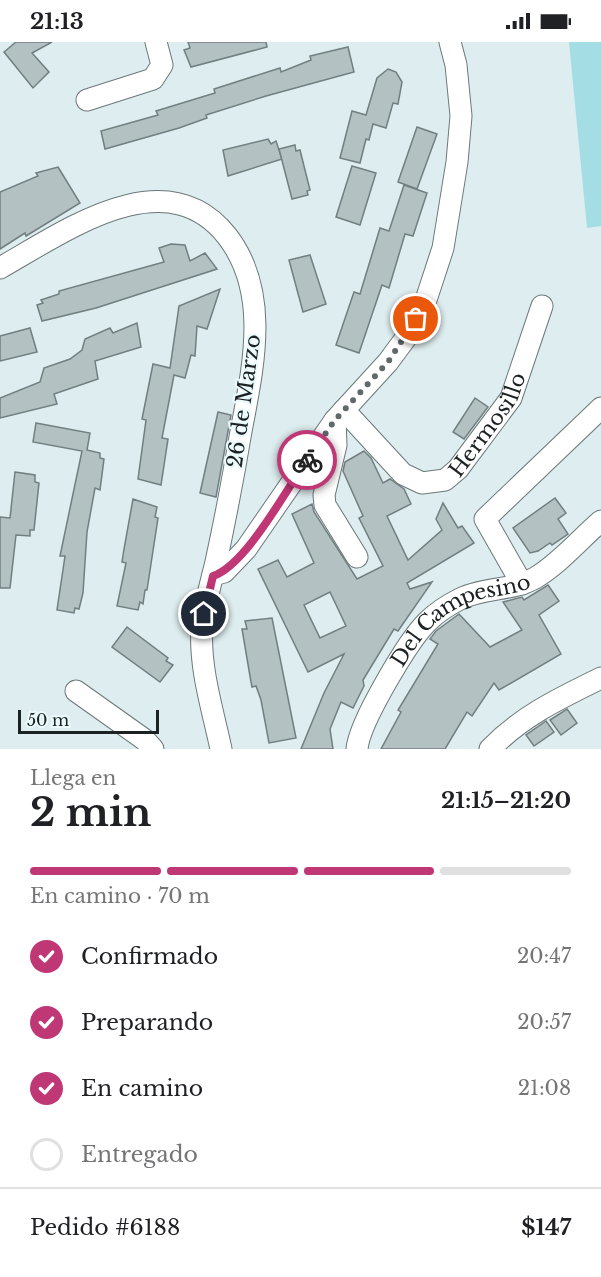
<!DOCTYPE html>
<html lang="es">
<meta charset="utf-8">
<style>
:root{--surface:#fff;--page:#f6f6f6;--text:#202124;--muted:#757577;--line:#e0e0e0;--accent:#bf3775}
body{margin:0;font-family:"Libre Baskerville",serif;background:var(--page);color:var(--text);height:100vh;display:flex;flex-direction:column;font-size:22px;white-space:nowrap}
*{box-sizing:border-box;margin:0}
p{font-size:20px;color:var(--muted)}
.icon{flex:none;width:33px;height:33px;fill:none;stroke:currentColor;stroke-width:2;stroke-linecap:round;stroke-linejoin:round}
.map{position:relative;height:707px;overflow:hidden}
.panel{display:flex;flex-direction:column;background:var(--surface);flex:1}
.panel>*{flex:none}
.scale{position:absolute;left:18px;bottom:15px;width:141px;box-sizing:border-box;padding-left:6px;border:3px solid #1c2122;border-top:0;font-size:16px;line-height:21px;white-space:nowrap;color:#1c2122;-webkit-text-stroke:4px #ebfafc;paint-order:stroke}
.pin{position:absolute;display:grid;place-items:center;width:51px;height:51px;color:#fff;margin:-26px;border:3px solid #fff;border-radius:50%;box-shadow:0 2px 6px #0007}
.courier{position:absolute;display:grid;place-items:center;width:60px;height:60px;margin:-30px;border:4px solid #bf3775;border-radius:50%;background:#fff;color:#222;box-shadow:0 2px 8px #0007}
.headline em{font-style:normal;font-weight:800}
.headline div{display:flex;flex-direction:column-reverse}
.headline{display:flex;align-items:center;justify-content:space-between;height:102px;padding:0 30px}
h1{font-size:39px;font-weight:800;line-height:45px}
.bar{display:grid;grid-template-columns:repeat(4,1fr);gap:9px 6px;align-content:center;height:72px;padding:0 30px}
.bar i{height:8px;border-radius:4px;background:var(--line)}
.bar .on{background:var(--accent)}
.bar p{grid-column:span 4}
.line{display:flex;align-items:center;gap:15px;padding:0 30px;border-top:2px solid var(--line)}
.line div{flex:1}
ol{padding:0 30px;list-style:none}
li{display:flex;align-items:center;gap:18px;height:66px}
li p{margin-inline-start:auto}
li .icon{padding:6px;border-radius:50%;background:var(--accent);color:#fff;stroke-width:4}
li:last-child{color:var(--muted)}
li i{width:33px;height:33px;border:3px solid var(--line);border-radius:50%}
.status{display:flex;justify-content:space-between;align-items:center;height:42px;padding:0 30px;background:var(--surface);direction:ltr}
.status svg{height:16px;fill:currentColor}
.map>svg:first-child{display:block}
.green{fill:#a5dde4}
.building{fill:#b3c1c3;stroke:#727f81;stroke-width:1.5;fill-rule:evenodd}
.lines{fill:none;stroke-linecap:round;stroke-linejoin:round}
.minor-casing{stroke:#6b787a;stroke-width:23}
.minor{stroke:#fff;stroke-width:21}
.done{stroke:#60686a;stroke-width:6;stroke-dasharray:0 10.8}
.route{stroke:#bf3775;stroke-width:8}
.labels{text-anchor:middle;stroke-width:4.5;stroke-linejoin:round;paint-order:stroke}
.street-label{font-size:21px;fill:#1c2122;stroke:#ebfafc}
</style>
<div class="status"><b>21:13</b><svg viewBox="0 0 49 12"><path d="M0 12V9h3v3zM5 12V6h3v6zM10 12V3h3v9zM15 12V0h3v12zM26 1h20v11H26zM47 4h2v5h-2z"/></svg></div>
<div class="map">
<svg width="601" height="707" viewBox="0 0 601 707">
<rect width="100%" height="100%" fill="#deedef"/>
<polygon class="green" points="569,0 601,0 601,184 587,186"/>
<g class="building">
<polygon points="16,0 52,0 32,11 49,30 33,46 4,10"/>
<polygon points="188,0 266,0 267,5 191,25 184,8 190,6"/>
<polygon points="348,5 354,30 266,54 206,73 207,76 179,86 105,107 101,89 158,73 156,69 215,51 214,47 280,26 281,30 311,18 310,14"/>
<polygon points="388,27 396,30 402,40 398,62 393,61 386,86 373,82 369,98 366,97 360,121 340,116 352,69 366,73 377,36"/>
<polygon points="417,85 437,92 417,147 398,140"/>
<polygon points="268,97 271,102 276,99 282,117 228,134 223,108"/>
<polygon points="295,103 296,109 300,108 310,148 307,149 308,153 292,157 279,107"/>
<polygon points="352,124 376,131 360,183 336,175"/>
<polygon points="58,125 80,161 26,194 25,191 0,207 0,150 38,134 36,131"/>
<polygon points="404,143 427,151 413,194 405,192 389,246 382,243 359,311 336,303 354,250 360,252 380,186 389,189"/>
<polygon points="171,202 185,203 190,219 205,211 217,227 96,266 42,279 37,263 43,261 41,258 59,252 59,249 164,220 159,206"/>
<polygon points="310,213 326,262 303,270 289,218"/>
<polygon points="220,247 207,287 197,284 195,314 191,313 185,336 174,333 162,396 168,397 161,443 138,437 146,378 142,377 153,322 170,326 179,264"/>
<polygon points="137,281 141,305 95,319 98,337 54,352 57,362 0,376 0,356 40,340 44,326 70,317 82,308 85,297 110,286 113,291"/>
<polygon points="30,286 37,310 0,319 0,294"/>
<polygon points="475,356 488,365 464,397 453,390"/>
<polygon points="218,370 231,373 216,455 200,451"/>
<polygon points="36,381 90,391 87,408 100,411 100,416 104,417 100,448 95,446 87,490 83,551 79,567 75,566 74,571 57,568 65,514 60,514 82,409 33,400"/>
<path d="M364,409L371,416L383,441L390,437L404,447L411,462L387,474L408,518L442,488L436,477L443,461L458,486L462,484L474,501L407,541L410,547L432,540L398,589L394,587L363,638L364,644L353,666L341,660L330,687L333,707H301L324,651L344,612L308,630L258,527L278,518L287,535L314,521L292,472L312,462L314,470L357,537L383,524L359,476L363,474L343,429L345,420ZM330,550L346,584L320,596L304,563Z"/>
<polygon points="15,430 35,433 35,440 39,441 34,488 30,488 30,494 16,493 10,546 0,546 0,475 10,476"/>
<polygon points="555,456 566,471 558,477 568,492 552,503 550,501 538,509 530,511 513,486"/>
<polygon points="133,457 157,465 155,475 158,476 147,548 145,548 143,562 140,560 138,568 117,564 126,521 122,520 124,507"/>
<polygon points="548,543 559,559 539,573 561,612 499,648 494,641 472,674 467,670 445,707 381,707 401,670 398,668 438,602 430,597 436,589 459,572 490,605 522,588 503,560 522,555 524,558"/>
<polygon points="272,576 296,696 269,701 261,658 256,644 252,645 251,640 242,587 247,587 245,579"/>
<polygon points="127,585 168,616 166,619 173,623 160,640 112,605"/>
<polygon points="567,667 577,681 561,693 550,678"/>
<polygon points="546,679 554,690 534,704 526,693"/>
</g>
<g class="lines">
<defs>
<g id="minor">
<polyline points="87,58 153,37 162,23 156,0"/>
<path d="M0,226C64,190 165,116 227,194C272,252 252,329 240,395C233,437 225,478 216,520C211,541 204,564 202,586C199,625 213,669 221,707"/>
<path id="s1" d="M344,368L403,432L422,441L445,438L458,427L511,356L542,264"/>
<polyline points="335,378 336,403 324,453 325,463 357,515"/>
<polyline points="213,533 224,530 246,507 335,378 388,320 408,293 425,261 443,206 457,120 461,74 456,23 450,0"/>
<polyline points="522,542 485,477 601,366"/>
<polyline points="76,649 145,698 153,707"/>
<path id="s2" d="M357,707C359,681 408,599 427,580C437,570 448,563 460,557C484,545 512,549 535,536C559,522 580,497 601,479"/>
<path d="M490,707C522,674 560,656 601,636"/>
</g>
</defs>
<use href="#minor" class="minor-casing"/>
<use href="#minor" class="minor"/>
</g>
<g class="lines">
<polyline class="done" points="307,418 335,378 388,320 416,277"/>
<path class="route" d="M204,572L213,534C246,523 286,448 307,418"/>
</g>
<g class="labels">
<g class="street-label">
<text transform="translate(244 359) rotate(-82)" y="7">26 de Marzo</text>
<text dy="7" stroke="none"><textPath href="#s1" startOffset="202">Hermosillo</textPath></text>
<text dy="7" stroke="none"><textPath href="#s2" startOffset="176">Del Campesino</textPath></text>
</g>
</g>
</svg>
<div class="scale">50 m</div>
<div class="pin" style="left:416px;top:277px;background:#ea580c"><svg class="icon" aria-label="bag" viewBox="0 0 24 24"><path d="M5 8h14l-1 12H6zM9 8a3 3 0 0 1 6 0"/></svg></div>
<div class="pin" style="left:204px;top:572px;background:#1f2937"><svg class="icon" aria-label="home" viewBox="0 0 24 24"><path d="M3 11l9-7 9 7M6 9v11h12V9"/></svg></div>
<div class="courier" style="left:307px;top:418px"><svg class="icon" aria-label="bike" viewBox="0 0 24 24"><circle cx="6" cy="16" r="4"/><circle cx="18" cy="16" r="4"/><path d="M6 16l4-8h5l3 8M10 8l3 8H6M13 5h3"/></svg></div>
</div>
<section class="panel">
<div class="headline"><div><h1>2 min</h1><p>Llega en</p></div><em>21:15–21:20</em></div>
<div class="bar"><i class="on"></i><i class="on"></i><i class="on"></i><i></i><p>En camino · 70 m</p></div>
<ol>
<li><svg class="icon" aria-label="check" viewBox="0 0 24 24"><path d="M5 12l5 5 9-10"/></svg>Confirmado<p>20:47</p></li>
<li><svg class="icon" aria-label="check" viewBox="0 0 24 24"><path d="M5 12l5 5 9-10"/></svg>Preparando<p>20:57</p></li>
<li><svg class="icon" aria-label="check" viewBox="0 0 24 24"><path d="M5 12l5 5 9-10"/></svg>En camino<p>21:08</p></li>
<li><i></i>Entregado</li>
</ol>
<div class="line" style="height:78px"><div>Pedido #6188</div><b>$147</b></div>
</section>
